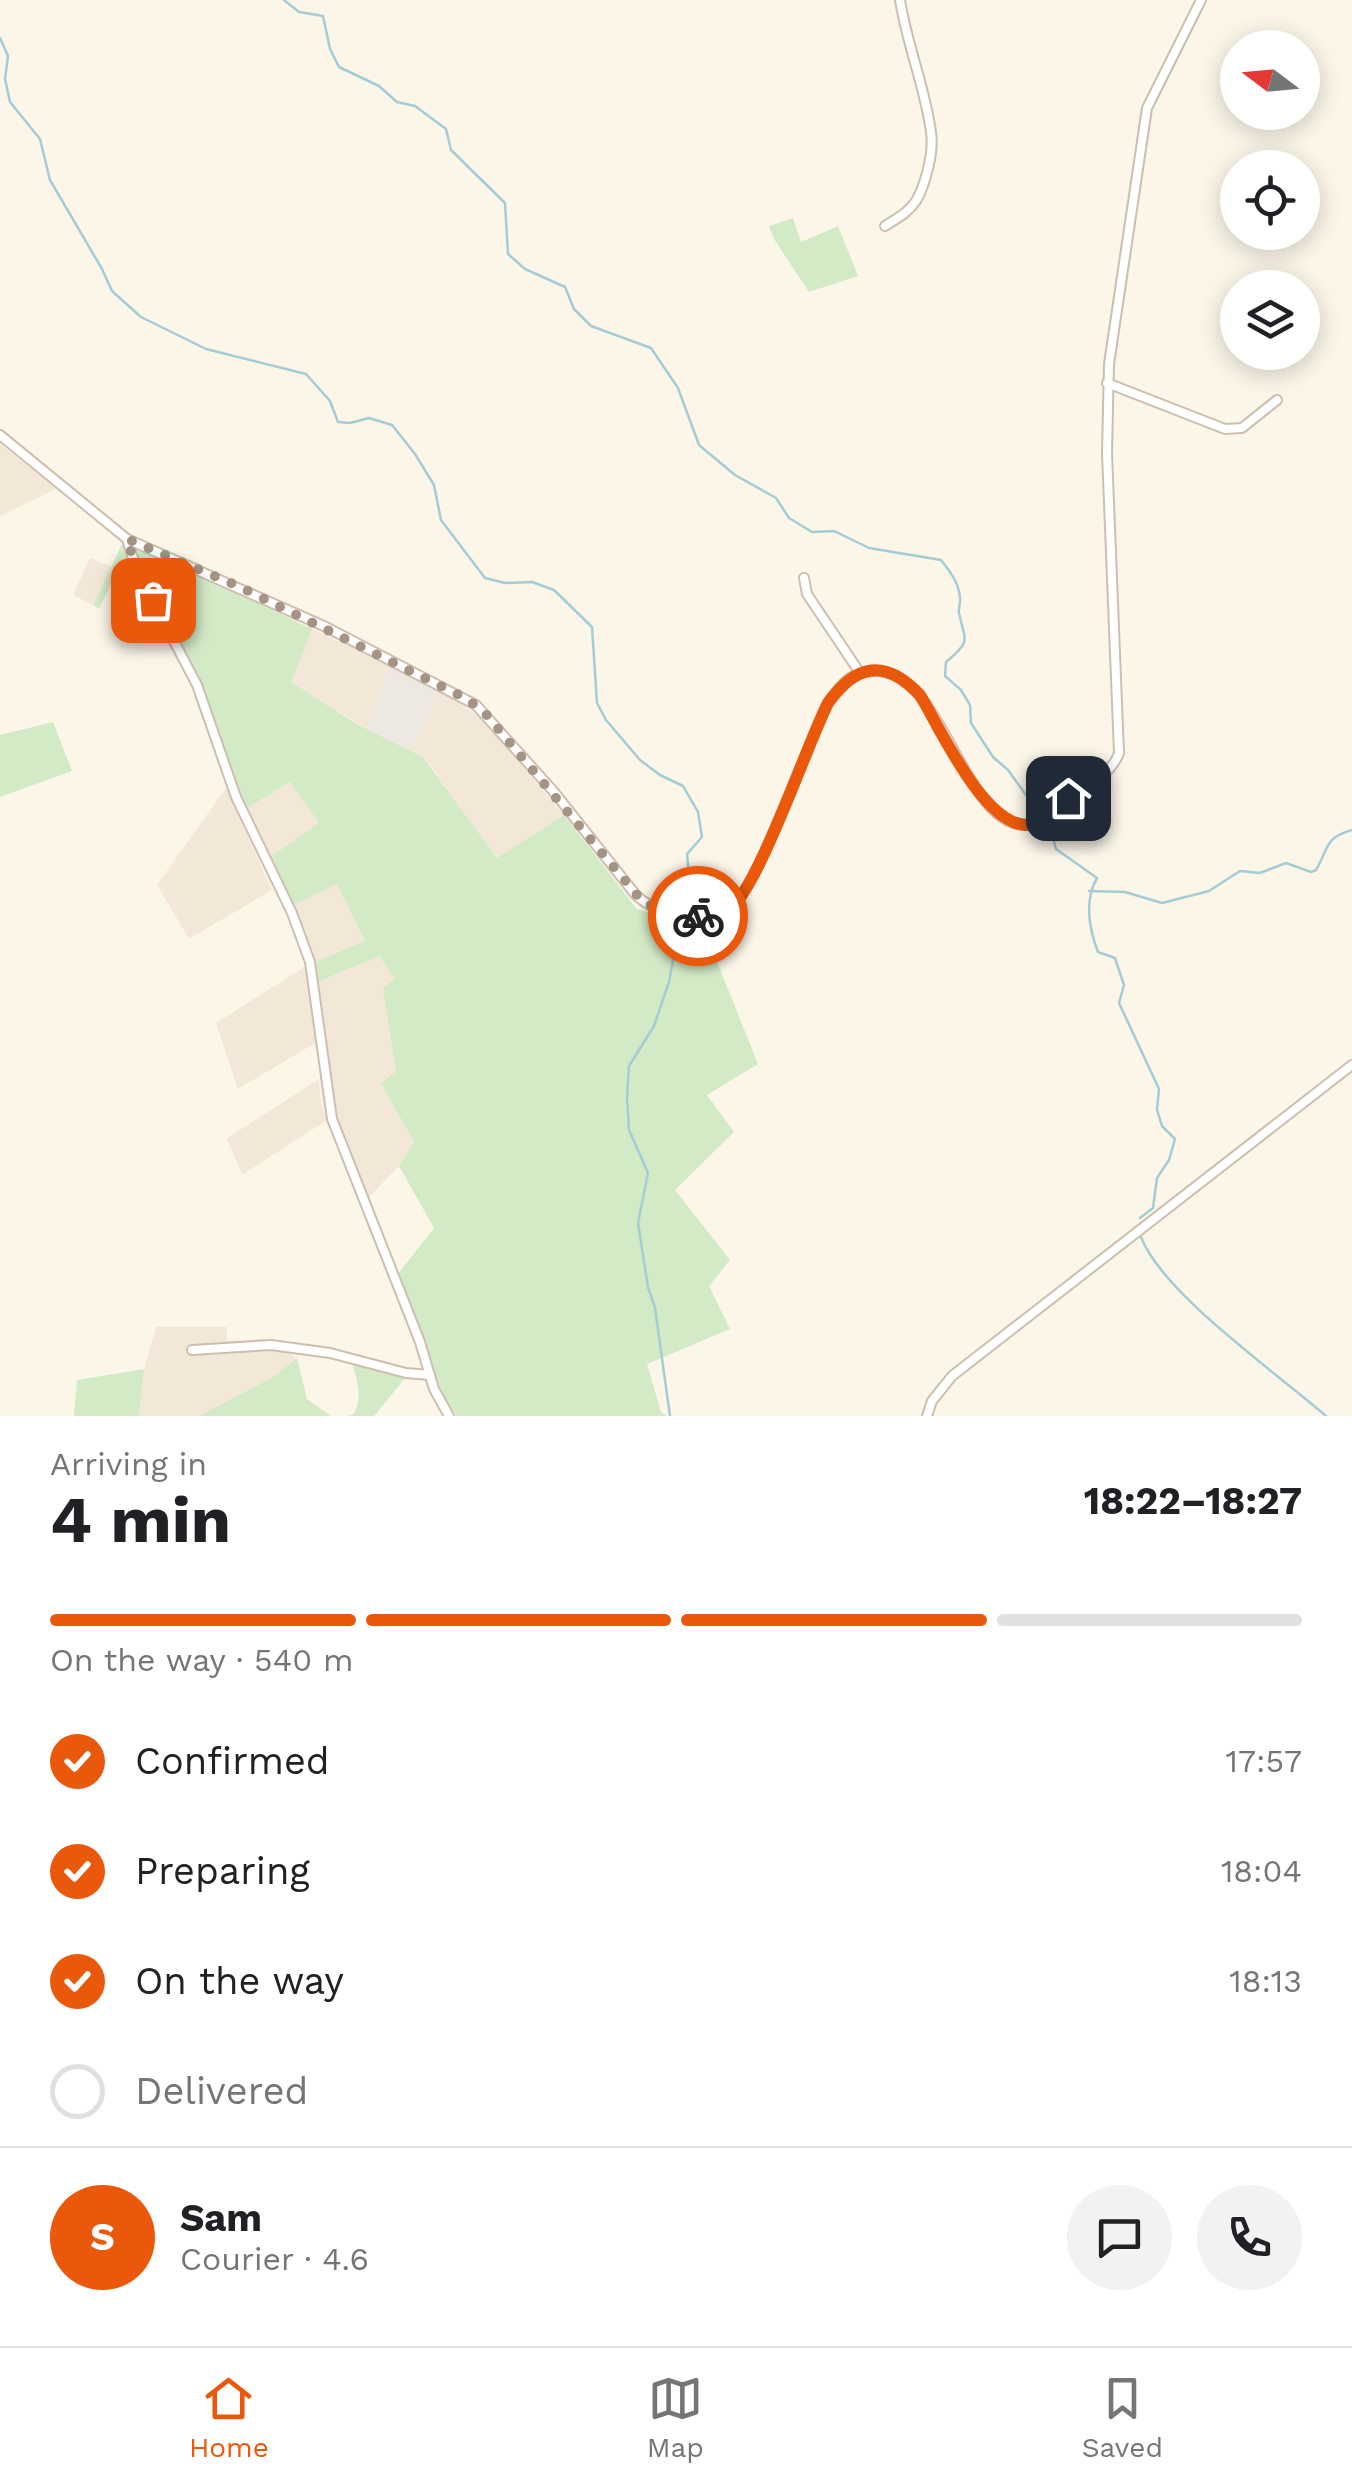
<!DOCTYPE html>
<meta charset="utf-8">
<style>
:root{--surface:#fff;--page:#f2f2f2;--text:#202124;--muted:#757577;--line:#e0e0e0;--accent:#ea580c}
body{margin:0;font-family:"Work Sans",sans-serif;background:var(--page);color:var(--text);height:100vh;display:flex;flex-direction:column;font-size:38px;white-space:nowrap}
*{box-sizing:border-box;margin:0}
p{font-size:32px;color:var(--muted)}
.icon{flex:none;width:55px;height:55px;fill:none;stroke:currentColor;stroke-width:2;stroke-linecap:round;stroke-linejoin:round}
.map{position:relative;height:1416px;overflow:hidden}
.sheet{display:flex;flex-direction:column;background:var(--surface);flex:1}
.sheet>*{flex:none}
.needle{width:65px;rotate:286deg}
.tools{position:absolute;left:1220px;top:30px;display:grid;gap:20px}
.tools a{display:grid;place-items:center;width:100px;height:100px;border-radius:50%;background:var(--surface);box-shadow:0 5px 25px #0003;font-size:50px}
.pin{position:absolute;display:grid;place-items:center;width:85px;height:85px;color:#fff;margin:-42px;border-radius:20px;box-shadow:0 5px 15px #0006}
.courier{position:absolute;display:grid;place-items:center;width:100px;height:100px;margin:-50px;border:8px solid #ea580c;border-radius:50%;background:#fff;color:#222;box-shadow:0 2px 12px #0007}
.head em{font-style:normal;font-weight:700}
.head div{display:flex;flex-direction:column-reverse}
.head{display:flex;align-items:center;justify-content:space-between;height:170px;padding:0 50px}
h1{font-size:65px;font-weight:700;line-height:75px}
.bar{display:grid;grid-template-columns:repeat(4,1fr);gap:15px 10px;align-content:center;height:120px;padding:0 50px}
.bar i{height:12px;border-radius:8px;background:var(--line)}
.bar .selected{background:var(--accent)}
.bar p{grid-column:span 4}
.line{display:flex;align-items:center;gap:25px;padding:0 50px;border-top:2px solid var(--line)}
.line div{flex:1}
.round{display:grid;place-items:center;flex:none;width:105px;height:105px;border-radius:52px;background:var(--page)}
ol{padding:0 50px;list-style:none}
li{display:flex;align-items:center;gap:30px;height:110px}
li p{margin-inline-start:auto}
li .icon{padding:10px;border-radius:50%;background:var(--accent);color:#fff;stroke-width:4}
li:last-child{color:var(--muted)}
li i{width:55px;height:55px;border:5px solid var(--line);border-radius:50%}
.tabs{display:flex;justify-content:space-around;align-items:center;height:140px;border-top:2px solid var(--line);background:var(--surface);font-size:28px;color:var(--muted)}
.tabs a{display:grid;justify-items:center;gap:5px}
.tabs .selected{color:var(--accent)}
.map>svg:first-child{display:block}
.residential{fill:#f3e8d8}
.industrial{fill:#ede8e2}
.green{fill:#d3eac7}
.lines{fill:none;stroke-linecap:round;stroke-linejoin:round}
.stream{stroke:#a4ccd7;stroke-width:2.5}
.minor-casing{stroke:#cebeaf;stroke-width:12}
.minor{stroke:#fff;stroke-width:8}
.done{stroke:#a59384;stroke-width:10;stroke-dasharray:0 18}
.route{stroke:#ea580c;stroke-width:12}
</style>
<div class="map">
<svg width="1352" height="1416" viewBox="0 0 1352 1416">
<rect width="100%" height="100%" fill="#fcf6e9"/>
<g class="residential">
<polygon points="0,444 56,489 0,516"/>
<polygon points="90,558 111,567 93,605 73,595"/>
<polygon points="312,629 390,664 367,729 290,682"/>
<polygon points="437,687 481,718 564,815 497,859 424,757 407,749 425,728"/>
<polygon points="290,782 320,824 269,858 246,809"/>
<polygon points="226,788 272,890 189,939 157,885"/>
<polygon points="337,883 365,941 315,962 292,906"/>
<polygon points="379,956 395,979 396,1071 381,1084 414,1143 399,1166 367,1199 338,1121 318,982"/>
<polygon points="306,966 317,1042 238,1089 216,1023"/>
<polygon points="319,1079 321,1104 327,1120 242,1175 227,1138"/>
<polygon points="156,1327 227,1327 227,1341 265,1339 297,1358 273,1377 199,1416 139,1416 144,1369"/>
</g>
<polygon class="industrial" points="390,664 437,687 425,728 407,749 367,729"/>
<g class="green">
<polygon points="793,218 801,242 838,226 858,276 809,292 774,239 769,226"/>
<polygon points="122,544 137,546 312,629 291,682 357,724 423,757 497,858 564,815 637,909 704,929 758,1064 707,1095 734,1132 675,1190 730,1260 709,1286 730,1329 647,1364 661,1412 667,1416 457,1416 443,1395 398,1274 434,1228 399,1166 414,1142 381,1084 396,1071 383,988 395,979 379,956 318,982 315,962 365,941 337,884 292,906 269,858 319,823 290,782 246,809 199,677 171,625 162,630 138,584 117,571 99,609 93,605"/>
<polygon points="53,722 72,771 0,797 0,735"/>
<polygon points="297,1358 307,1399 331,1416 199,1416 273,1377"/>
<path d="M352,1362L406,1377L374,1416H347L354,1414C363,1397 357,1380 352,1362Z"/>
<polygon points="144,1369 139,1416 74,1416 77,1380"/>
</g>
<g class="lines">
<g class="stream">
<path d="M284,0L299,12L323,16L330,49L339,67L379,86L397,102L415,106L446,129L451,150L505,203L508,254L525,269L565,287L574,309L591,326L651,348L678,388L699,445L735,475L776,498L789,518L812,532L834,531L869,548L941,560C950,572 958,581 960,597C961,602 958,608 959,613C965,642 972,640 946,662L945,676L961,690L970,705L971,723L993,757L1008,770L1026,795L1052,834L1056,849L1097,878C1084,900 1089,929 1098,952L1115,958L1124,985L1119,1003L1159,1089L1157,1110L1162,1126L1175,1139L1169,1160L1157,1178L1153,1208L1140,1218"/>
<polyline points="0,38 8,56 5,79 10,102 40,139 50,180 102,269 112,291 141,317 206,349 306,374 330,401 338,422 350,423 369,418 392,425 415,454 434,485 441,520 485,578 505,583 532,582 554,590 592,627 597,703 606,720 640,760 660,775 683,786 698,812 702,837 687,854 689,876 669,982 654,1026 629,1066 627,1098 629,1130 648,1173 638,1223 648,1287 655,1308 670,1416"/>
<path d="M1089,891L1125,892L1162,903L1209,891L1240,871L1260,873L1286,863L1311,872L1316,870C1329,848 1324,838 1352,830"/>
<path d="M1141,1237C1163,1294 1277,1373 1326,1416"/>
</g>
<defs>
<g id="minor">
<path d="M885,226C896,219 908,213 916,201C926,184 934,151 931,132C925,87 907,45 900,0"/>
<polyline points="1107,383 1225,429 1242,428 1277,400"/>
<polyline points="0,435 127,539 137,571 197,685 236,797 292,913 310,962 332,1119 420,1342 434,1389 449,1416"/>
<path d="M127,539L326,627L476,705L554,792L635,894C649,908 664,912 684,914C698,916 715,918 729,910C756,893 808,741 828,703C841,684 852,670 877,671C945,673 964,832 1030,825C1056,808 1109,782 1119,753L1107,453L1109,364L1147,108L1201,0"/>
<polyline points="804,578 807,594 860,673"/>
<polyline points="192,1350 271,1345 330,1353 406,1373 430,1375"/>
<polyline points="927,1416 932,1401 952,1376 1352,1065"/>
</g>
</defs>
<use href="#minor" class="minor-casing"/>
<use href="#minor" class="minor"/>
</g>
<g class="lines">
<polyline class="done" points="153,600 137,571 127,539 238,586 467,699 485,713 642,901 661,910 698,916"/>
<path class="route" d="M698,916C708,916 720,915 729,909C757,892 808,742 828,703C856,664 885,658 920,695C940,728 985,829 1030,825L1068,798"/>
</g>
</svg>
<div class="tools">
<a><svg class="needle" viewBox="-14 -14 28 28"><path d="M0-13l5 13h-10z" fill="#e53935"/><path d="M0 13l5-13h-10z" fill="#757577"/></svg></a>
<a><svg class="icon" aria-label="locate" viewBox="0 0 24 24"><circle cx="12" cy="12" r="6"/><path d="M12 2v4M12 18v4M2 12h4M18 12h4"/></svg></a>
<a><svg class="icon" aria-label="layers" viewBox="0 0 24 24"><path d="M12 4l9 5-9 5-9-5zM3 14l9 5 9-5"/></svg></a>
</div>
<div class="pin" style="left:153px;top:600px;background:#ea580c"><svg class="icon" aria-label="bag" viewBox="0 0 24 24"><path d="M5 8h14l-1 12H6zM9 8a3 3 0 0 1 6 0"/></svg></div>
<div class="pin" style="left:1068px;top:798px;background:#1f2937"><svg class="icon" aria-label="home" viewBox="0 0 24 24"><path d="M3 11l9-7 9 7M6 9v11h12V9"/></svg></div>
<div class="courier" style="left:698px;top:916px"><svg class="icon" aria-label="bike" viewBox="0 0 24 24"><circle cx="6" cy="16" r="4"/><circle cx="18" cy="16" r="4"/><path d="M6 16l4-8h5l3 8M10 8l3 8H6M13 5h3"/></svg></div>
</div>
<section class="sheet">
<div class="head"><div><h1>4 min</h1><p>Arriving in</p></div><em>18:22–18:27</em></div>
<div class="bar"><i class="selected"></i><i class="selected"></i><i class="selected"></i><i></i><p>On the way · 540 m</p></div>
<ol>
<li><svg class="icon" aria-label="check" viewBox="0 0 24 24"><path d="M5 12l5 5 9-10"/></svg>Confirmed<p>17:57</p></li>
<li><svg class="icon" aria-label="check" viewBox="0 0 24 24"><path d="M5 12l5 5 9-10"/></svg>Preparing<p>18:04</p></li>
<li><svg class="icon" aria-label="check" viewBox="0 0 24 24"><path d="M5 12l5 5 9-10"/></svg>On the way<p>18:13</p></li>
<li><i></i>Delivered</li>
</ol>
<div class="line" style="height:180px"><b class="round" style="background:var(--accent);color:#fff">S</b><div><b>Sam</b><p>Courier · 4.6</p></div><a class="round"><svg class="icon" aria-label="chat" viewBox="0 0 24 24"><path d="M4 5h16v11H9l-5 4z"/></svg></a><a class="round"><svg class="icon" aria-label="phone" viewBox="0 0 24 24"><path d="M5 4h4l2 5-3 2q2 4 5 5l2-3 5 2v4C11 20 4 13 5 4z"/></svg></a></div>
</section>
<nav class="tabs">
<a class="selected"><svg class="icon" aria-label="home" viewBox="0 0 24 24"><path d="M3 11l9-7 9 7M6 9v11h12V9"/></svg>Home</a>
<a><svg class="icon" aria-label="map" viewBox="0 0 24 24"><path d="M3 6l6-2 6 2 6-2v14l-6 2-6-2-6 2zM9 4v14M15 6v14"/></svg>Map</a>
<a><svg class="icon" aria-label="saved" viewBox="0 0 24 24"><path d="M7 4h10v16l-5-4-5 4z"/></svg>Saved</a>
</nav>
